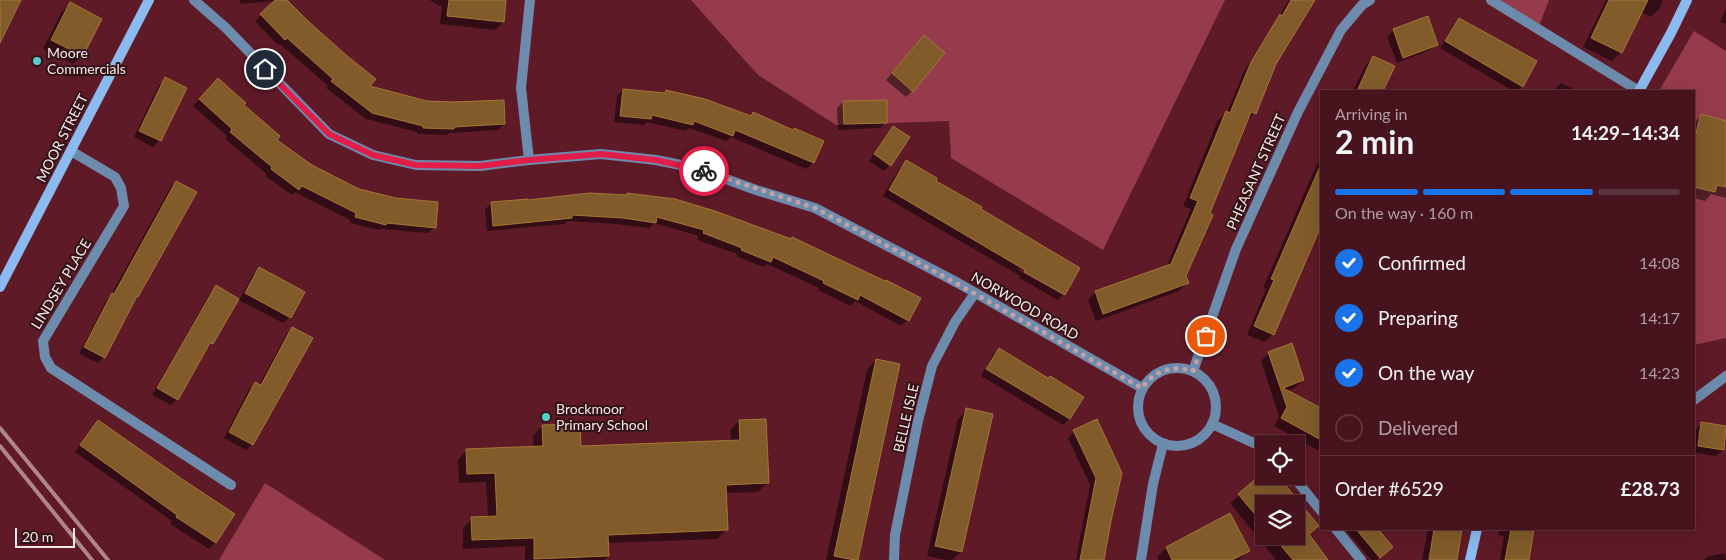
<!DOCTYPE html>
<meta charset="utf-8">
<style>
:root{--surface:#47141e;--page:#4e1d27;--text:#f1f3f6;--muted:#b09ea4;--line:#5f333c;--accent:#1a73e8}
body{margin:0;font-family:Lato,sans-serif;background:var(--page);color:var(--text);height:100vh;display:flex;flex-direction:column;font-size:19px;white-space:nowrap}
*{box-sizing:border-box;margin:0}
p{font-size:16px;color:var(--muted)}
.icon{flex:none;width:28px;height:28px;fill:none;stroke:currentColor;stroke-width:2;stroke-linecap:round;stroke-linejoin:round}
.map{position:relative;flex:1;overflow:hidden}
.details{position:absolute;left:1320px;top:90px;width:375px;height:440px;display:flex;flex-direction:column;background:var(--surface);border-radius:0px;box-shadow:0 5px 20px #0002,0 0 0 1px var(--line)}
.details>*{flex:none}
.fabs{position:absolute;left:1255px;top:435px;display:grid;gap:10px}
.fabs a{display:grid;place-items:center;width:50px;height:50px;border-radius:0px;background:var(--surface);box-shadow:0 5px 20px #0002,0 0 0 1px var(--line);font-size:25px}
.scale{position:absolute;left:15px;bottom:12px;width:60px;box-sizing:border-box;padding-left:5px;border:2px solid #fae8e9;border-top:0;font-size:14px;line-height:18px;white-space:nowrap;color:#fae8e9;-webkit-text-stroke:4px #311317;paint-order:stroke}
.pin{position:absolute;display:grid;place-items:center;width:42px;height:42px;color:#fff;margin:-21px;border:2px solid #fff;border-radius:50%;box-shadow:0 1px 5px #0007}
.courier{position:absolute;display:grid;place-items:center;width:50px;height:50px;margin:-25px;border:4px solid #e11d48;border-radius:50%;background:#fff;color:#222;box-shadow:0 1px 6px #0007}
.summary em{font-style:normal;font-weight:700}
.summary div{display:flex;flex-direction:column-reverse}
.summary{display:flex;align-items:center;justify-content:space-between;height:85px;padding:0 15px}
h1{font-size:32px;font-weight:700;line-height:38px}
.bar{display:grid;grid-template-columns:repeat(4,1fr);gap:8px 5px;align-content:center;height:60px;padding:0 15px}
.bar i{height:6px;border-radius:4px;background:var(--line)}
.bar .active{background:var(--accent)}
.bar p{grid-column:span 4}
.line{display:flex;align-items:center;gap:12px;padding:0 15px;border-top:1px solid var(--line)}
.line div{flex:1}
ol{padding:0 15px;list-style:none}
li{display:flex;align-items:center;gap:15px;height:55px}
li p{margin-inline-start:auto}
li .icon{padding:5px;border-radius:50%;background:var(--accent);color:#fff;stroke-width:4}
li:last-child{color:var(--muted)}
li i{width:28px;height:28px;border:2px solid var(--line);border-radius:50%}
.map>svg:first-child{display:block}
.green{fill:#963b4c}
.shadow{fill:#0007;fill-rule:evenodd}
.building{fill:#815c2a;stroke:#a57635}
.lines{fill:none;stroke-linecap:round;stroke-linejoin:round}
.street{stroke:#6d8bac;stroke-width:10}
.secondary{stroke:#8abaf0;stroke-width:10}
.rail{stroke:#af848b;stroke-width:4}
.done{stroke:#c4a0a5;stroke-width:5;stroke-dasharray:0 9}
.route{stroke:#e11d48;stroke-width:6}
.poi-dot{fill:#53cdc9;stroke:#311317;stroke-width:2}
.labels{text-anchor:middle;stroke-width:4;stroke-linejoin:round;paint-order:stroke}
.poi-label{font-size:14px;fill:#fae8e9;stroke:#311317;text-anchor:start}
.street-label{font-size:14px;fill:#fae8e9;stroke:#311317}
</style>
<div class="map">
<svg width="1726" height="560" viewBox="0 0 1726 560">
<rect width="100%" height="100%" fill="#5f1a28"/>
<g class="green">
<polygon points="691,0 1225,0 1103,250 951,158 949,121 836,125 758,75"/>
<polygon points="1501,0 1549,0 1539,26"/>
<polygon points="1694,31 1726,51 1726,338 1694,345 1694,91 1659,91"/>
<polygon points="265,483 385,560 219,560"/>
</g>
<g class="shadow">
<polygon points="240,0 285,0 368,87 504,124 498,130 449,133 447,135 417,134 417,132 366,119 326,88 328,86 280,44 278,45 255,21 276,1 240,4"/>
<polygon points="429,0 505,0 503,22 495,30 440,24 442,7"/>
<polygon points="1289,0 1313,0 1275,64 1255,113 1247,121 1185,276 1187,283 1179,291 1096,321 1088,300 1096,292 1166,267 1191,209 1183,206 1218,120 1227,113 1244,71"/>
<polygon points="1606,0 1663,0 1660,8 1651,17 1641,12 1621,52 1612,61 1583,47"/>
<polygon points="70,4 82,55 73,64 43,49 61,13"/>
<polygon points="1726,8 1726,24 1720,22"/>
<polygon points="1427,18 1437,44 1430,50 1397,63 1387,37 1393,30"/>
<polygon points="1459,19 1536,62 1522,87 1517,91 1513,91 1440,48 1453,26"/>
<polygon points="918,43 912,91 906,97 886,80"/>
<polygon points="1373,57 1393,67 1382,91 1353,91 1365,66"/>
<polygon points="166,79 185,89 160,140 153,147 134,137 159,85"/>
<polygon points="1561,83 1578,91 1553,91"/>
<polygon points="212,86 242,106 275,140 311,166 435,227 428,233 381,229 379,230 350,223 350,220 295,192 292,195 265,176 267,174 225,139 227,136 193,106"/>
<polygon points="623,90 664,94 666,92 750,117 754,113 793,131 822,141 813,163 806,169 731,137 726,141 689,128 686,131 647,122 644,125 614,122 617,96"/>
<polygon points="843,102 886,122 880,128 838,130 837,108"/>
<polygon points="1701,116 1726,122 1726,198 1711,194 1705,201 1694,198 1694,123"/>
<polygon points="894,127 890,165 884,171 869,161 887,133"/>
<polygon points="1321,155 1321,222 1273,334 1264,342 1247,335 1266,289 1263,288"/>
<polygon points="906,162 979,210 1064,293 1019,268 1018,270 1063,295 1058,300 1019,278 1020,276 883,196 900,168"/>
<polygon points="176,182 195,192 137,296 133,300 104,357 98,363 79,354 106,301 111,295 170,188"/>
<polygon points="627,194 752,225 908,320 901,326 855,301 851,306 818,290 819,288 767,264 763,267 736,256 737,254 697,240 699,236 654,223 649,228 616,224 567,221 565,224 487,231 485,209 492,203 625,197"/>
<polygon points="259,269 303,292 290,317 283,323 239,300 253,275"/>
<polygon points="216,287 212,343 206,350 177,399 171,405 152,395 210,293"/>
<polygon points="292,328 252,444 246,450 224,438 249,389 256,383 259,385 286,335"/>
<polygon points="999,349 1048,380 1082,397 1069,419 1063,425 981,376 993,355"/>
<polygon points="1269,353 1303,380 1295,388 1287,391 1321,409 1321,452 1274,426 1279,416 1261,361"/>
<polygon points="876,360 856,560 826,560 867,370"/>
<polygon points="967,410 961,552 952,560 947,560 927,556 958,419"/>
<polygon points="739,421 768,482 758,492 725,493 726,530 717,539 608,543 608,556 604,560 525,560 525,546 463,549 463,528 472,518 488,518 486,482 459,483 458,460 467,450 534,448 533,436 542,426 579,448 731,442 730,430"/>
<polygon points="1096,421 1103,560 1076,560 1090,485 1068,438 1074,432"/>
<polygon points="98,422 234,514 215,543 209,549 170,524 172,521 75,452"/>
<polygon points="1702,423 1723,450 1716,456 1696,453 1694,466 1695,430"/>
<path d="M1264,474V476H1276L1317,526L1308,535L1326,560H1276L1230,503ZM1264,504H1296V536H1264Z"/>
<polygon points="1345,529 1377,529 1392,547 1377,560 1371,560"/>
<polygon points="1428,529 1461,529 1455,560 1422,560"/>
<polygon points="1499,529 1532,529 1526,560 1500,560 1504,536 1498,535"/>
<polygon points="1166,548 1248,551 1239,560 1159,560 1157,557"/>
<polygon points="1725,553 1726,560 1704,560 1707,557"/>
</g>
<g class="building">
<polygon points="0,0 21,0 0,43"/>
<polygon points="275,0 287,0 309,22 346,55 376,79 370,86 427,101 453,102 504,100 505,124 454,127 454,129 423,128 423,126 372,113 331,81 333,79 287,38 285,40 260,14"/>
<polygon points="449,0 506,0 504,22 447,16"/>
<polygon points="1291,0 1315,0 1276,64 1256,114 1251,112 1210,213 1213,215 1186,276 1189,283 1103,314 1095,291 1171,264 1198,201 1190,198 1226,111 1230,113 1251,62 1280,14 1282,16"/>
<polygon points="1609,0 1648,0 1622,53 1591,38"/>
<polygon points="70,2 102,19 83,56 51,40"/>
<polygon points="1428,16 1438,45 1403,58 1393,29"/>
<polygon points="1459,18 1537,61 1523,87 1445,41"/>
<polygon points="924,35 945,53 913,92 892,73"/>
<polygon points="1373,56 1395,66 1383,91 1357,91"/>
<polygon points="165,77 187,88 161,141 139,131"/>
<polygon points="218,78 246,103 244,105 280,136 277,140 312,165 359,189 396,198 438,202 436,228 387,223 386,225 355,217 356,213 302,186 299,190 271,169 272,167 230,132 232,129 199,99"/>
<polygon points="623,89 665,93 666,90 705,99 751,116 753,112 793,130 794,128 824,141 814,163 735,130 733,136 694,121 693,125 652,115 651,119 620,116"/>
<polygon points="887,100 887,123 844,124 843,101"/>
<polygon points="1701,114 1726,121 1726,187 1717,185 1715,192 1694,187 1694,141"/>
<polygon points="893,126 910,137 891,166 874,154"/>
<polygon points="906,160 937,178 936,181 982,207 981,209 1080,268 1065,295 1024,272 1025,270 889,190"/>
<polygon points="1321,164 1321,226 1274,335 1254,326 1274,280 1271,279"/>
<polygon points="176,181 197,192 138,297 137,296 105,358 84,347 112,293 114,294"/>
<polygon points="589,193 627,195 627,193 675,199 715,211 791,239 792,237 885,281 886,280 921,298 909,321 860,295 858,300 823,283 824,281 773,257 771,262 741,250 742,248 703,233 704,230 657,217 656,223 623,218 572,215 572,218 493,226 491,202 528,199 528,200"/>
<polygon points="259,267 305,292 291,318 245,293"/>
<polygon points="216,285 239,299 213,344 210,343 178,400 157,388"/>
<polygon points="292,327 313,338 253,445 229,432 255,382 261,385"/>
<polygon points="1292,343 1304,380 1283,388 1321,408 1321,440 1281,418 1287,407 1268,352"/>
<polygon points="999,348 1048,378 1050,376 1084,397 1070,419 986,369"/>
<polygon points="876,359 900,364 858,560 854,560 834,556"/>
<polygon points="966,408 993,414 962,552 935,546"/>
<polygon points="766,419 769,483 726,485 728,530 608,535 609,556 534,559 534,538 472,540 471,517 497,516 495,473 467,474 466,449 543,446 542,425 580,424 581,446 740,440 739,420"/>
<polygon points="1097,419 1122,473 1111,521 1104,560 1080,560 1096,478 1073,430"/>
<polygon points="98,420 182,479 235,514 216,543 176,517 177,515 80,445"/>
<polygon points="1701,422 1726,426 1724,450 1698,446"/>
<polygon points="1259,476 1278,476 1319,526 1309,534 1328,560 1293,560 1273,536 1296,536 1296,504 1264,504 1264,525 1238,494"/>
<polygon points="1230,513 1250,551 1232,560 1172,560 1166,547"/>
<polygon points="1356,529 1378,529 1393,547 1380,558"/>
<polygon points="1434,529 1462,529 1457,560 1429,560"/>
<polygon points="1511,529 1534,529 1529,560 1505,560"/>
</g>
<g class="lines">
<g class="street">
<polyline points="194,0 226,28 329,134 373,155 416,165 480,166 529,160 601,154 656,160 696,168 756,190 815,208 958,283 1142,388"/>
<polyline points="1491,0 1639,91"/>
<polyline points="71,151 115,177 121,188 124,206 43,341 45,357 51,368 231,485"/>
<polyline points="529,160 521,88 530,0"/>
<circle cx="1177" cy="407" r="39"/>
<polyline points="1193,371 1236,249 1298,112 1341,30 1362,5 1370,0"/>
<polyline points="1694,400 1726,376"/>
<polyline points="1212,424 1256,444 1264,449"/>
<polyline points="1293,476 1321,511"/>
<polyline points="1336,529 1361,560"/>
<polyline points="894,560 895,535 918,421 932,366 955,322 975,293"/>
<polyline points="1141,560 1153,484 1163,444"/>
</g>
<g class="secondary">
<polyline points="1639,91 1671,33 1687,0"/>
<polyline points="0,287 149,0"/>
<polyline points="1470,560 1477,529"/>
</g>
<g class="rail">
<polyline points="0,428 108,560"/>
<polyline points="0,446 92,560"/>
</g>
</g>
<g class="lines">
<path class="done" d="M704,171L815,208L828,215C935,269 1038,330 1142,388C1154,370 1173,365 1193,371L1206,336"/>
<polyline class="route" points="265,69 329,134 373,155 416,165 480,166 529,160 601,154 656,160 704,171"/>
</g>
<g class="poi-dot">
<circle cx="37" cy="61" r="5"/>
<circle cx="546" cy="417" r="5"/>
</g>
<g class="labels">
<g class="poi-label">
<text x="47" y="58">Moore<tspan x="47" dy="16">Commercials</tspan></text>
<text x="556" y="414">Brockmoor<tspan x="556" dy="16">Primary School</tspan></text>
</g>
<g class="street-label">
<text transform="translate(62 138) rotate(-63)" y="5">MOOR STREET</text>
<text transform="translate(1256 172) rotate(-66)" y="5">PHEASANT STREET</text>
<text transform="translate(61 284) rotate(-59)" y="5">LINDSEY PLACE</text>
<text transform="translate(1025 306) rotate(30)" y="5">NORWOOD ROAD</text>
<text transform="translate(906 418) rotate(-77)" y="5">BELLE ISLE</text>
</g>
</g>
</svg>
<div class="fabs">
<a><svg class="icon" aria-label="locate" viewBox="0 0 24 24"><circle cx="12" cy="12" r="6"/><path d="M12 2v4M12 18v4M2 12h4M18 12h4"/></svg></a>
<a><svg class="icon" aria-label="layers" viewBox="0 0 24 24"><path d="M12 4l9 5-9 5-9-5zM3 14l9 5 9-5"/></svg></a>
</div>
<div class="scale">20 m</div>
<div class="pin" style="left:1206px;top:336px;background:#ea580c"><svg class="icon" aria-label="bag" viewBox="0 0 24 24"><path d="M5 8h14l-1 12H6zM9 8a3 3 0 0 1 6 0"/></svg></div>
<div class="pin" style="left:265px;top:69px;background:#1f2937"><svg class="icon" aria-label="home" viewBox="0 0 24 24"><path d="M3 11l9-7 9 7M6 9v11h12V9"/></svg></div>
<div class="courier" style="left:704px;top:171px"><svg class="icon" aria-label="bike" viewBox="0 0 24 24"><circle cx="6" cy="16" r="4"/><circle cx="18" cy="16" r="4"/><path d="M6 16l4-8h5l3 8M10 8l3 8H6M13 5h3"/></svg></div>
<section class="details">
<div class="summary"><div><h1>2 min</h1><p>Arriving in</p></div><em>14:29–14:34</em></div>
<div class="bar"><i class="active"></i><i class="active"></i><i class="active"></i><i></i><p>On the way · 160 m</p></div>
<ol>
<li><svg class="icon" aria-label="check" viewBox="0 0 24 24"><path d="M5 12l5 5 9-10"/></svg>Confirmed<p>14:08</p></li>
<li><svg class="icon" aria-label="check" viewBox="0 0 24 24"><path d="M5 12l5 5 9-10"/></svg>Preparing<p>14:17</p></li>
<li><svg class="icon" aria-label="check" viewBox="0 0 24 24"><path d="M5 12l5 5 9-10"/></svg>On the way<p>14:23</p></li>
<li><i></i>Delivered</li>
</ol>
<div class="line" style="height:65px"><div>Order #6529</div><b>£28.73</b></div>
</section>
</div>
